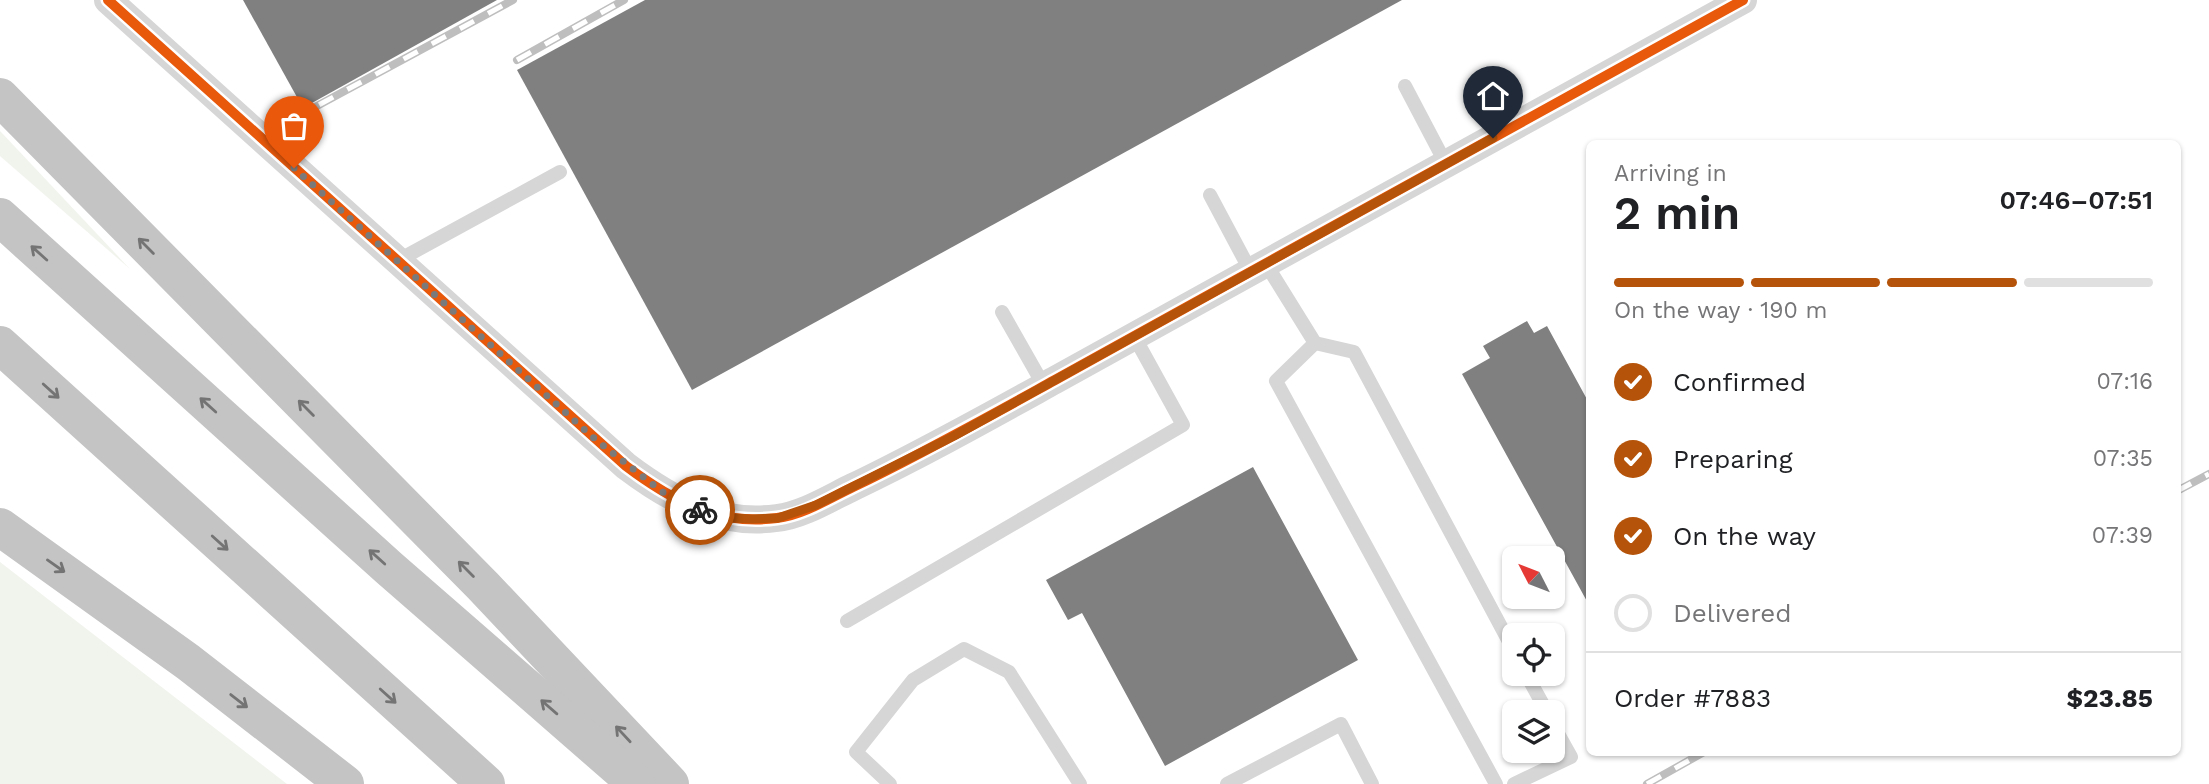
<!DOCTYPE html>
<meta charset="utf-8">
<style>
:root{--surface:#fff;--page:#f6f6f6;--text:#202124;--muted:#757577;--line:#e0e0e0;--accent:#b45309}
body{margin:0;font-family:"Work Sans",sans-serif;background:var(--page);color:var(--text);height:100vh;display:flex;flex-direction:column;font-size:26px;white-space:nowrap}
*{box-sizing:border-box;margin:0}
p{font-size:23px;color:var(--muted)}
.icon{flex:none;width:38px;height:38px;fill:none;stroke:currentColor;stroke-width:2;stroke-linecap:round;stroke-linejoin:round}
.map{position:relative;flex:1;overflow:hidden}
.details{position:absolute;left:1586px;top:140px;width:595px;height:616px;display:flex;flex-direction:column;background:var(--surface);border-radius:10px;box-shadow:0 2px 5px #0004}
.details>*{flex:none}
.needle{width:46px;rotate:312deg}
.controls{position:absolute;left:1502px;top:546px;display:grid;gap:14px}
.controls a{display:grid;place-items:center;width:63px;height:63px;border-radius:10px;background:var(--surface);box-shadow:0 2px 5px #0004;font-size:35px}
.pin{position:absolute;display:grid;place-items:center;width:60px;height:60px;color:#fff;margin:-72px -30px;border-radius:50% 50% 50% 0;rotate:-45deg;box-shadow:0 0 7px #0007}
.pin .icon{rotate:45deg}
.courier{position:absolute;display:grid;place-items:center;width:70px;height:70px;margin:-35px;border:5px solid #b45309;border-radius:50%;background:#fff;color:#222;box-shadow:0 2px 9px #0007}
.head em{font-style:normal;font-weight:600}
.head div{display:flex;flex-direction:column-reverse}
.head{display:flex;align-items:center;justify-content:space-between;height:119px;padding:0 28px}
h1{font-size:46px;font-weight:600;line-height:52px}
.bar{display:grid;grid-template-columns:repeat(4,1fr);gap:10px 7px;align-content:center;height:84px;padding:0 28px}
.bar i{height:9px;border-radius:5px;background:var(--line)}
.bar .selected{background:var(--accent)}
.bar p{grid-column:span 4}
.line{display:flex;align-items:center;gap:18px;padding:0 28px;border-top:2px solid var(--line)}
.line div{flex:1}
ol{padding:0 28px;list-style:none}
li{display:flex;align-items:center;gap:21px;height:77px}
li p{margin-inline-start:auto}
li .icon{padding:7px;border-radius:50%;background:var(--accent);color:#fff;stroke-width:4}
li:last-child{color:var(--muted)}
li i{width:38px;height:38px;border:4px solid var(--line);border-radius:50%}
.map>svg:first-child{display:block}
.green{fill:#f1f4ed}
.building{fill:#808080}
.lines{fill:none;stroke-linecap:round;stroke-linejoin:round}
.service{stroke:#d6d6d6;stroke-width:14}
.minor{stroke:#d6d6d6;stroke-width:28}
.motorway{stroke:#c4c4c4;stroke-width:38}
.rail-casing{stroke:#bebebe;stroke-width:8}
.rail{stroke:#fff;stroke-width:5;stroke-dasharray:16;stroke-linecap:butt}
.cycleway-casing{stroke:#fff;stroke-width:15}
.cycleway{stroke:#e8590c;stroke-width:10}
.oneway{stroke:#747474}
.done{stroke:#7a7a7a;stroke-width:7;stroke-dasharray:0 12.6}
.route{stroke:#b45309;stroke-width:9}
</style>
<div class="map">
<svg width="2209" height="784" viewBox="0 0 2209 784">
<rect width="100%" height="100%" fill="#fff"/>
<g class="green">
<polygon points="0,131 130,269 0,156"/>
<polygon points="0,562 287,784 0,784"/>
</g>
<g class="building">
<polygon points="243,0 497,0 303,108"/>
<polygon points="645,0 1402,0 692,390 517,70"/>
<polygon points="1527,321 1534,333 1547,326 1589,403 1589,605 1462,374 1490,358 1483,346"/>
<polygon points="1253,467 1358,660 1165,766 1082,613 1068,620 1046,580"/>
</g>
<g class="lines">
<g class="service">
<polyline points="1405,86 1446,164"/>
<polyline points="1210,195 1251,272"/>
<polyline points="397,261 560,172"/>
<polyline points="1266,264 1315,343 1354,352 1514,651"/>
<polyline points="1002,312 1044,386"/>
<polyline points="1315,343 1276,381 1496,784"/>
<polyline points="847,621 1183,425 1134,336"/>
<polyline points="1526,674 1547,712"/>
<polyline points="890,784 856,752 913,680 964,649 1009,672 1080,784"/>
<polyline points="1227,784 1341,724 1372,784"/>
<polyline points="1514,784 1571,757 1552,723"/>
</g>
<path class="minor" d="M108,0L626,466C671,500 718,526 777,518C803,515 830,498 853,487C922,454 988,417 1055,380C1284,253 1513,127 1743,0"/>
<g class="motorway">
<polyline points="0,97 483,586 670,784"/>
<polyline points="0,217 389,568 637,784"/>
<polyline points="0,345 486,784"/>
<polyline points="0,527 188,662 345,784"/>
</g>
<defs>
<g id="rail">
<polyline points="517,60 624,0"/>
<polyline points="291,120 513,0"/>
<polyline points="2177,491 2209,474"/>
<polyline points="1647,784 1704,752"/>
</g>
</defs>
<use href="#rail" class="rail-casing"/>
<use href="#rail" class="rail"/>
<defs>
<path id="cycleway" d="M108,0L626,466C671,500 718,526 777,518C803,515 830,498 853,487C922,454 988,417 1055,380C1284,253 1513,127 1743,0"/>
</defs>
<use href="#cycleway" class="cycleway-casing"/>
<use href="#cycleway" class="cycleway"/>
</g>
<defs><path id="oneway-shaft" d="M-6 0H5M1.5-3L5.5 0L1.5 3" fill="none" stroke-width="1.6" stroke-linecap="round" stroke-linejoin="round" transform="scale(1.75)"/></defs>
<g class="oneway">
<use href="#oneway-shaft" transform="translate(146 246) rotate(-135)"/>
<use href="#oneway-shaft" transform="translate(39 253) rotate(-138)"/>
<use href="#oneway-shaft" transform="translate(51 391) rotate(42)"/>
<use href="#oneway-shaft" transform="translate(208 405) rotate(-138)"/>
<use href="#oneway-shaft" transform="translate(306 408) rotate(-135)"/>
<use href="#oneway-shaft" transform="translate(220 543) rotate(42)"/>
<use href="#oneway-shaft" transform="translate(377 557) rotate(-138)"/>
<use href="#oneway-shaft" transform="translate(56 566) rotate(35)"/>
<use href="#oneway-shaft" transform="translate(466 569) rotate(-135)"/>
<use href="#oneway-shaft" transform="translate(388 696) rotate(42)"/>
<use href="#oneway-shaft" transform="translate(239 701) rotate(38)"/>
<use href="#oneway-shaft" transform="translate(549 707) rotate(-139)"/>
<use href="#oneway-shaft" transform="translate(623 734) rotate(-133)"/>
</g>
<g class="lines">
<polyline class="done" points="294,168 596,440 664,493 700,510"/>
<polyline class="route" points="700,510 731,518 752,519 778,518 816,505 954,436 1493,138"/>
</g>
</svg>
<div class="controls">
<a><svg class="needle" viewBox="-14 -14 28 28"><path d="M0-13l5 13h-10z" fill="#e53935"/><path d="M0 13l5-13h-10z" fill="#757577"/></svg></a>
<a><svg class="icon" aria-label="locate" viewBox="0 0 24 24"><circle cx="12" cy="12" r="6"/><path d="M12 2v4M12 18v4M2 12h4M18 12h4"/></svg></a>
<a><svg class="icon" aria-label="layers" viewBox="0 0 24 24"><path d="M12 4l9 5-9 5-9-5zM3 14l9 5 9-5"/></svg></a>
</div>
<div class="pin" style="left:294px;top:168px;background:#ea580c"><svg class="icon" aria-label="bag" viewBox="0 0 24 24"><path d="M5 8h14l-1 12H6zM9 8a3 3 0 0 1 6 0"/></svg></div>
<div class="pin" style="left:1493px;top:138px;background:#1f2937"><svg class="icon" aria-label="home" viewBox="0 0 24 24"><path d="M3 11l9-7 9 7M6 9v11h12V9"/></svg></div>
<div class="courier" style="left:700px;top:510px"><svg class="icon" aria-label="bike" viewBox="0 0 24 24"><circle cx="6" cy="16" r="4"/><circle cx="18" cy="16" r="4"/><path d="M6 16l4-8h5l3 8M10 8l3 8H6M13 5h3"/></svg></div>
<section class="details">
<div class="head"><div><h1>2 min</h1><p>Arriving in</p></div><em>07:46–07:51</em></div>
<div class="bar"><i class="selected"></i><i class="selected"></i><i class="selected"></i><i></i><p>On the way · 190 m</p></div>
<ol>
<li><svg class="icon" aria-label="check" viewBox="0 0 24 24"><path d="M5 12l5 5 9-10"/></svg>Confirmed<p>07:16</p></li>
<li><svg class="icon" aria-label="check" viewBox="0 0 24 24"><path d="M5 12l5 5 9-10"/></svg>Preparing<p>07:35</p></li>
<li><svg class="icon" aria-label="check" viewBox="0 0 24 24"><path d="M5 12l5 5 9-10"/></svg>On the way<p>07:39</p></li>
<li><i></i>Delivered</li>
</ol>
<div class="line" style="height:91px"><div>Order #7883</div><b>$23.85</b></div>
</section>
</div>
